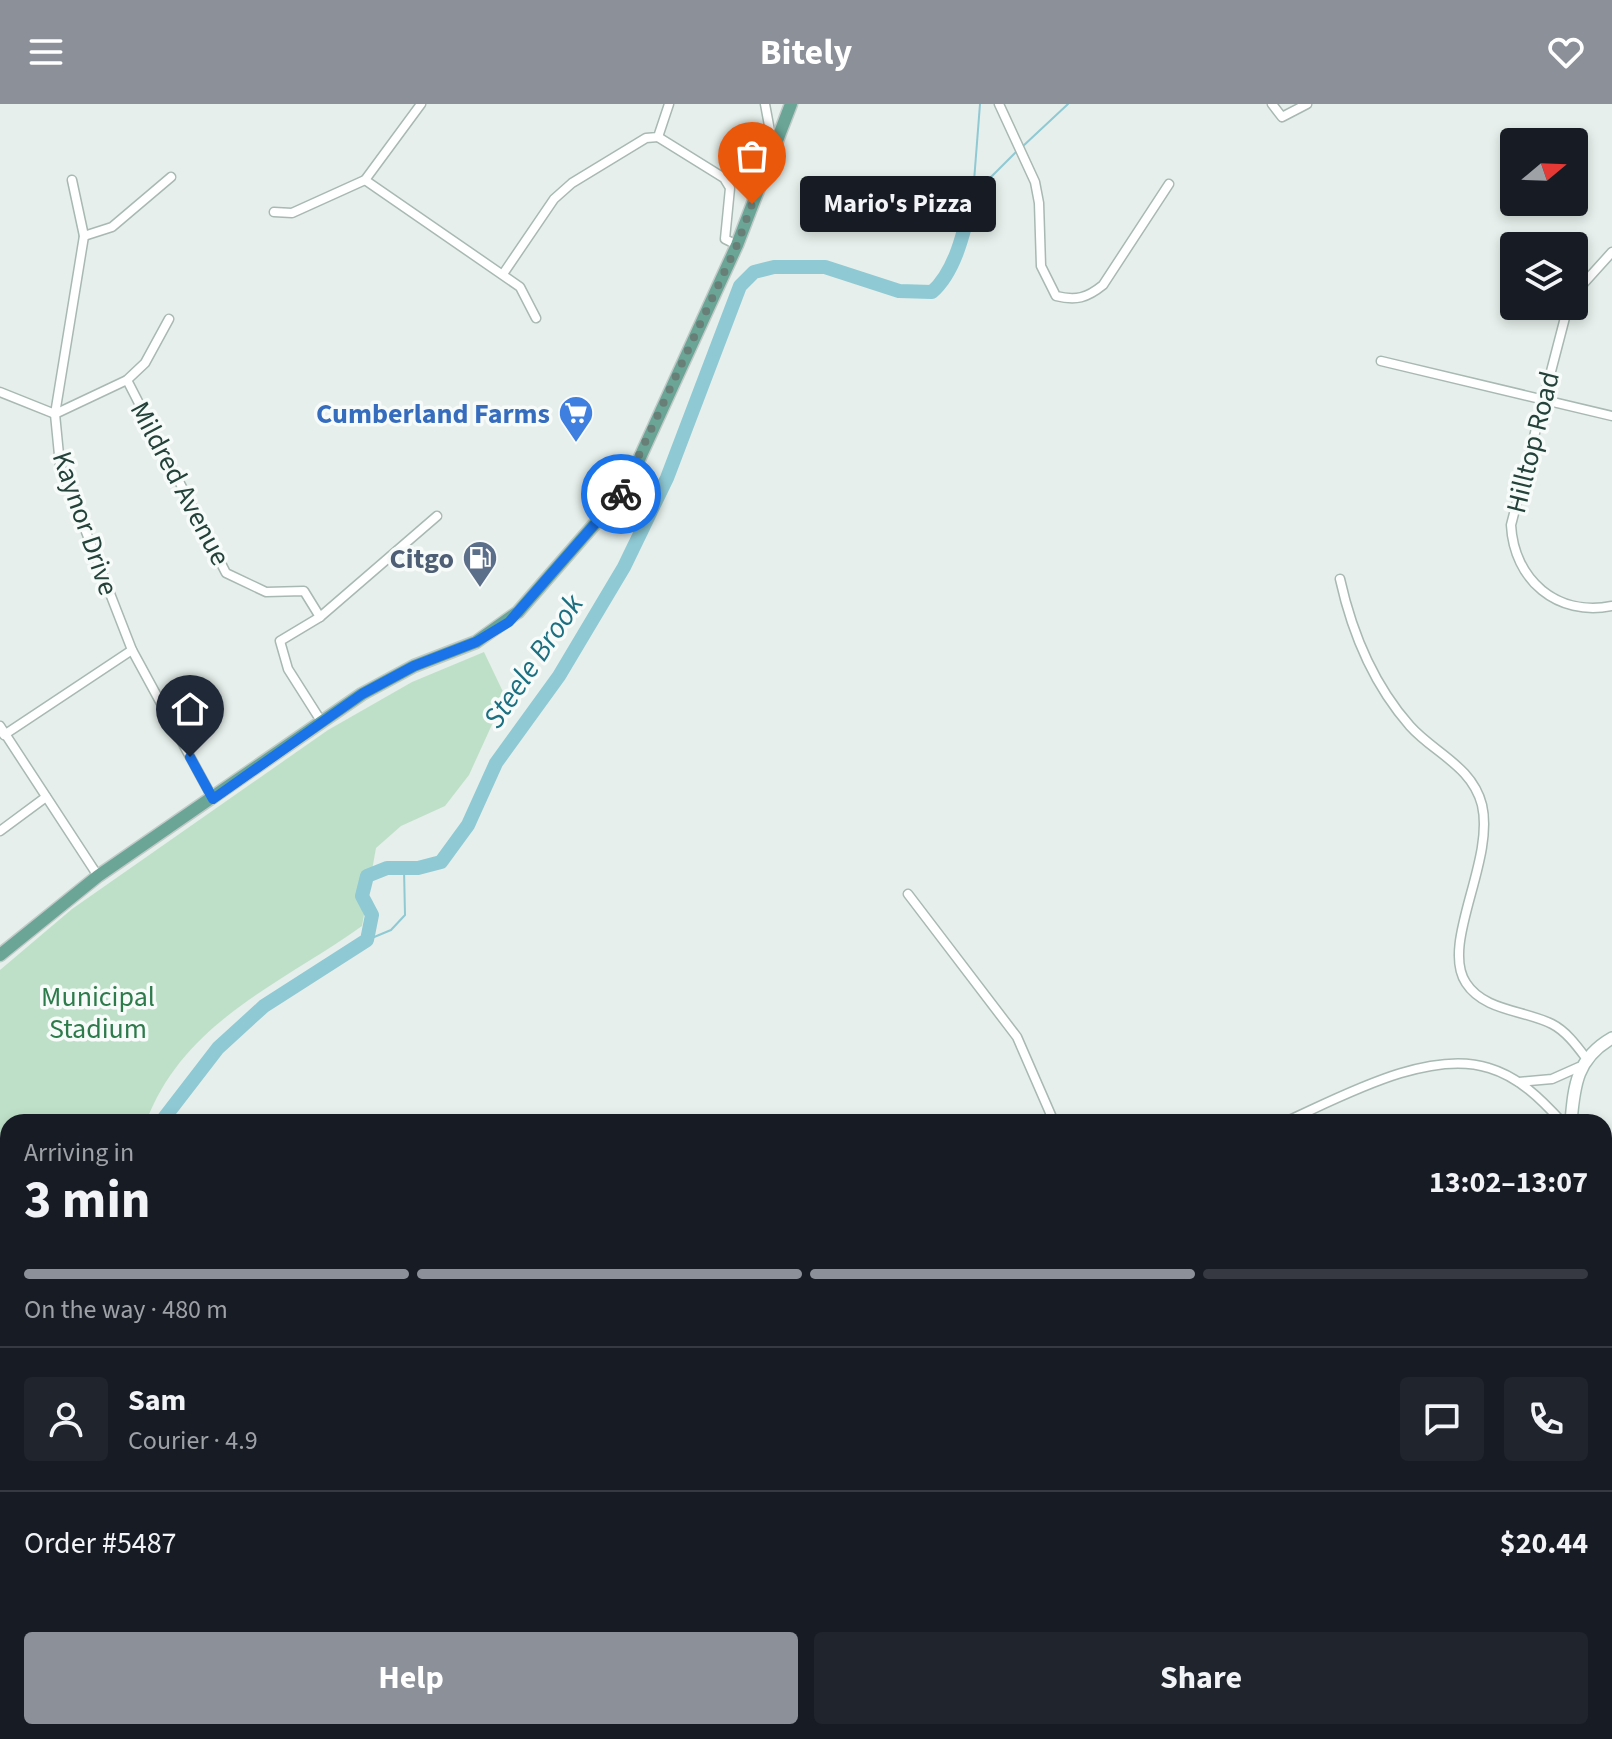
<!DOCTYPE html>
<meta charset="utf-8">
<style>
:root{--surface:#171b24;--page:#20242c;--text:#f1f3f6;--muted:#9ea1a6;--line:#363941;--accent:#8c9099}
body{margin:0;font-family:"Source Sans 3",sans-serif;background:var(--page);color:var(--text);height:100vh;display:flex;flex-direction:column;font-size:30px;white-space:nowrap}
*{box-sizing:border-box;margin:0}
p{font-size:26px;color:var(--muted)}
.icon{flex:none;width:44px;height:44px;fill:none;stroke:currentColor;stroke-width:2;stroke-linecap:round;stroke-linejoin:round}
.map{position:relative;flex:1;overflow:hidden}
.side{position:absolute;left:0px;top:1010px;width:1612px;height:626px;display:flex;flex-direction:column;background:var(--surface);border-radius:24px 24px 0 0;box-shadow:0 4px 12px #0003}
.side>*{flex:none}
.needle{width:52px;rotate:71deg}
.buttons{position:absolute;left:1500px;top:24px;display:grid;gap:16px}
.buttons a{display:grid;place-items:center;width:88px;height:88px;border-radius:8px;background:var(--surface);box-shadow:0 4px 12px #0003;font-size:40px}
.pin{position:absolute;display:grid;place-items:center;width:68px;height:68px;color:#fff;margin:-82px -34px;border-radius:50% 50% 50% 0;rotate:-45deg;box-shadow:0 0 8px #0007}
.pin .icon{rotate:45deg}
.courier{position:absolute;display:grid;place-items:center;width:80px;height:80px;margin:-40px;border:6px solid #1a73e8;border-radius:50%;background:#fff;color:#222;box-shadow:0 2px 10px #0007}
.bubble{position:absolute;height:56px;border-radius:8px;background:var(--surface);box-shadow:0 4px 12px #0003;font-size:26px;font-weight:700;line-height:56px;text-align:center}
.overview em{font-style:normal;font-weight:700}
.overview div{display:flex;flex-direction:column-reverse}
.overview{display:flex;align-items:center;justify-content:space-between;height:136px;padding:0 24px}
h1{font-size:52px;font-weight:700;line-height:60px}
.bar{display:grid;grid-template-columns:repeat(4,1fr);gap:12px 8px;align-content:center;height:96px;padding:0 24px}
.bar i{height:10px;border-radius:6px;background:var(--line)}
.bar .active{background:var(--accent)}
.bar p{grid-column:span 4}
.line{display:flex;align-items:center;gap:20px;padding:0 24px;border-top:2px solid var(--line)}
.line div{flex:1}
.round{display:grid;place-items:center;flex:none;width:84px;height:84px;border-radius:8px;background:var(--page)}
.action{display:flex;gap:16px;margin-top:auto;padding:16px 24px}
.action a{flex:1;height:92px;border-radius:8px;background:var(--accent);color:#fff;font-size:32px;font-weight:700;line-height:92px;text-align:center}
.action a+a{background:var(--page);color:var(--text)}
header{display:flex;justify-content:space-between;align-items:center;height:104px;padding:0 24px;background:var(--accent);color:#fff;font-size:36px;font-weight:700}
.map>svg:first-child{display:block}
.built{fill:#d4dfda}
.green{fill:#bfe0c8}
.lines{fill:none;stroke-linecap:round;stroke-linejoin:round}
.stream{stroke:#8ec9d4;stroke-width:2}
.river{stroke:#8ec9d4;stroke-width:14}
.street-casing{stroke:#a8b8b2;stroke-width:11}
.secondary-casing{stroke:#a4bbb3;stroke-width:14}
.primary-casing{stroke:#c2cac8;stroke-width:15}
.street{stroke:#fff;stroke-width:8}
.secondary{stroke:#fff;stroke-width:11}
.primary{stroke:#6aa596;stroke-width:12}
.done{stroke:#687f78;stroke-width:8;stroke-dasharray:0 14.4}
.route{stroke:#1a73e8;stroke-width:10}
.labels{text-anchor:middle;stroke-width:7;stroke-linejoin:round;paint-order:stroke}
.shop-label{font-size:28px;font-weight:bold;fill:#366cbe;stroke:#f7fbf9;text-anchor:end}
.street-label{font-size:28px;fill:#24423a;stroke:#f7fbf9}
.service-label{font-size:28px;font-weight:bold;fill:#4e5e75;stroke:#f7fbf9;text-anchor:end}
.park-label{font-size:28px;fill:#2d7a4b;stroke:#f7fbf9}
.water-label{font-size:30px;font-style:italic;fill:#1c6f80;stroke:#f7fbf9}
</style>
<header><svg class="icon" aria-label="menu" viewBox="0 0 24 24"><path d="M4 6h16M4 12h16M4 18h16"/></svg>Bitely<svg class="icon" aria-label="heart" viewBox="0 0 24 24"><path d="M12 20l-8-8c-3-5 5-10 8-4 3-6 11-1 8 4z"/></svg></header>
<div class="map">
<svg width="1612" height="1635" viewBox="0 0 1612 1635">
<rect width="100%" height="100%" fill="#e6efeb"/>
<g class="built">
<polygon points="0,1092 8,1093 8,1410 0,1415"/>
<polygon points="8,1479 8,1554 0,1481"/>
<polygon points="25,1628 88,1628 88,1635 27,1635"/>
</g>
<g class="green">
<path d="M484,548L505,592L469,671L445,702L401,722L376,744L362,822C281,880 184,917 146,1018H8V1093L0,1092V866L72,805L328,626L412,578Z"/>
<polygon points="610,1628 676,1628 676,1635 602,1635"/>
</g>
<g class="lines">
<g class="stream">
<polyline points="1022,43 1068,0"/>
<polyline points="973,90 980,0"/>
<polyline points="973,91 1017,47"/>
<polyline points="367,836 391,826 405,811 404,765"/>
<polyline points="614,1635 623,1628"/>
</g>
<g class="river">
<path d="M161,1018L218,944L264,902L367,836L372,811L362,792L367,772L387,764H418L441,758L468,721L496,659L559,572L624,463L667,374L740,182L754,168L774,163H825L899,187L932,188C957,166 965,122 973,91"/>
<polyline points="0,1433 8,1428"/>
<polyline points="0,1553 8,1591"/>
<polyline points="18,1628 20,1635"/>
</g>
<defs>
<g id="street">
<polyline points="765,0 773,43"/>
<path d="M999,0L1035,78L1039,99L1041,162L1056,192C1076,197 1087,194 1103,181L1169,80"/>
<polyline points="1272,0 1282,13 1307,0"/>
<polyline points="658,33 724,74 730,84 725,135 737,141"/>
<polyline points="72,76 84,132 55,310 60,361 132,546 213,695"/>
<polyline points="365,76 520,183 536,214"/>
<polyline points="274,108 292,109 365,76 421,0"/>
<polyline points="84,132 112,123 171,73"/>
<polyline points="503,170 554,95 572,79 646,34 658,33 669,0"/>
<polyline points="1574,190 1612,148"/>
<path d="M1568,202L1511,421C1514,476 1557,513 1612,502"/>
<polyline points="1381,257 1612,312"/>
<polyline points="127,276 226,469 266,488 304,487 320,513"/>
<polyline points="0,288 55,310 127,276 145,259 169,215"/>
<path d="M1340,475C1352,529 1373,580 1410,622C1434,649 1472,662 1482,701C1495,757 1440,840 1466,879C1484,907 1524,906 1552,920C1566,927 1577,942 1586,954"/>
<polyline points="321,617 288,565 280,537 320,513 437,412"/>
<polyline points="0,622 98,772"/>
<polyline points="4,631 132,546"/>
<polyline points="0,727 46,693"/>
<polyline points="908,790 1017,933 1054,1018"/>
<polyline points="1519,978 1552,975 1579,963"/>
<path d="M1285,1018C1339,994 1428,944 1489,964C1519,973 1541,995 1562,1018"/>
<polyline points="1604,1265 1612,1262"/>
<polyline points="418,1635 418,1628"/>
<polyline points="1316,1635 1317,1628"/>
</g>
<g id="secondary">
<path d="M1571,1018C1574,981 1577,954 1612,934"/>
<polyline points="0,1471 8,1468"/>
<polyline points="240,1628 244,1635"/>
<polyline points="1557,1635 1558,1628"/>
</g>
<polyline id="primary" points="0,851 98,772 362,590 414,562 476,538 518,508 626,384 737,141 791,0"/>
</defs>
<use href="#street" class="street-casing"/>
<use href="#secondary" class="secondary-casing"/>
<use href="#primary" class="primary-casing"/>
<use href="#street" class="street"/>
<use href="#secondary" class="secondary"/>
<use href="#primary" class="primary"/>
</g>
<g class="lines">
<polyline class="done" points="621,390 737,141 752,100"/>
<polyline class="route" points="190,653 213,695 362,590 414,562 476,538 509,518 621,390"/>
</g>
<defs>
<symbol id="supermarket-pin" viewBox="-11 -11 22 30"><path d="M0 17L-7.5 6A9.5 9.5 0 1 1 7.5 6Z" fill="#3f7fe0" stroke="#f7fbf9"/><path d="M-6-5.5h2.5l.6 2H6L4.5 2H-2.5L-4.4-4H-6ZM-1.5 3.2a1.3 1.3 0 1 0 .1 0ZM3 3.2a1.3 1.3 0 1 0 .1 0Z" fill="#fff"/></symbol>
<symbol id="fuel-pin" viewBox="-11 -11 22 30"><path d="M0 17L-7.5 6A9.5 9.5 0 1 1 7.5 6Z" fill="#5c6f8a" stroke="#f7fbf9"/><path d="M-5.5-6h7V0h2V4h1.3V-2.5L3-4.5l.8-.8L6-3V5H2.5V1h-1V6h-7ZM-4.2-4.7v3.2H.2V-4.7Z" fill="#fff"/></symbol>
</defs>
<g fill-rule="evenodd">
<use href="#supermarket-pin" x="556" y="289" width="40" height="54"/>
<use href="#fuel-pin" x="460" y="434" width="40" height="54"/>
</g>
<g class="labels">
<g class="shop-label">
<text x="550" y="319">Cumberland Farms</text>
</g>
<g class="street-label">
<text transform="translate(1532 338) rotate(-76)" y="10">Hilltop Road</text>
<text transform="translate(181 379) rotate(62)" y="10">Mildred Avenue</text>
<text transform="translate(86 419) rotate(71)" y="10">Kaynor Drive</text>
</g>
<g class="service-label">
<text x="454" y="464">Citgo</text>
</g>
<g class="park-label">
<text x="98" y="902">Municipal<tspan x="98" dy="32">Stadium</tspan></text>
</g>
<g class="water-label">
<text transform="translate(533 557) rotate(-56)" y="10">Steele Brook</text>
</g>
</g>
</svg>
<div class="buttons">
<a><svg class="needle" viewBox="-14 -14 28 28"><path d="M0-13l5 13h-10z" fill="#e53935"/><path d="M0 13l5-13h-10z" fill="#9ea1a6"/></svg></a>
<a><svg class="icon" aria-label="layers" viewBox="0 0 24 24"><path d="M12 4l9 5-9 5-9-5zM3 14l9 5 9-5"/></svg></a>
</div>
<div class="pin" style="left:752px;top:100px;background:#ea580c"><svg class="icon" aria-label="bag" viewBox="0 0 24 24"><path d="M5 8h14l-1 12H6zM9 8a3 3 0 0 1 6 0"/></svg></div>
<div class="pin" style="left:190px;top:653px;background:#1f2937"><svg class="icon" aria-label="home" viewBox="0 0 24 24"><path d="M3 11l9-7 9 7M6 9v11h12V9"/></svg></div>
<div class="courier" style="left:621px;top:390px"><svg class="icon" aria-label="bike" viewBox="0 0 24 24"><circle cx="6" cy="16" r="4"/><circle cx="18" cy="16" r="4"/><path d="M6 16l4-8h5l3 8M10 8l3 8H6M13 5h3"/></svg></div>
<div class="bubble" style="left:800px;top:72px;width:196px">Mario's Pizza</div>
<section class="side">
<div class="overview"><div><h1>3 min</h1><p>Arriving in</p></div><em>13:02–13:07</em></div>
<div class="bar"><i class="active"></i><i class="active"></i><i class="active"></i><i></i><p>On the way · 480 m</p></div>
<div class="line" style="height:144px"><a class="round"><svg class="icon" aria-label="person" viewBox="0 0 24 24"><circle cx="12" cy="8" r="4"/><path d="M4 21q1-7 8-7t8 7"/></svg></a><div><b>Sam</b><p>Courier · 4.9</p></div><a class="round"><svg class="icon" aria-label="chat" viewBox="0 0 24 24"><path d="M4 5h16v11H9l-5 4z"/></svg></a><a class="round"><svg class="icon" aria-label="phone" viewBox="0 0 24 24"><path d="M5 4h4l2 5-3 2q2 4 5 5l2-3 5 2v4C11 20 4 13 5 4z"/></svg></a></div>
<div class="line" style="height:104px"><div>Order #5487</div><b>$20.44</b></div>
<div class="action"><a>Help</a><a>Share</a></div>
</section>
</div>
